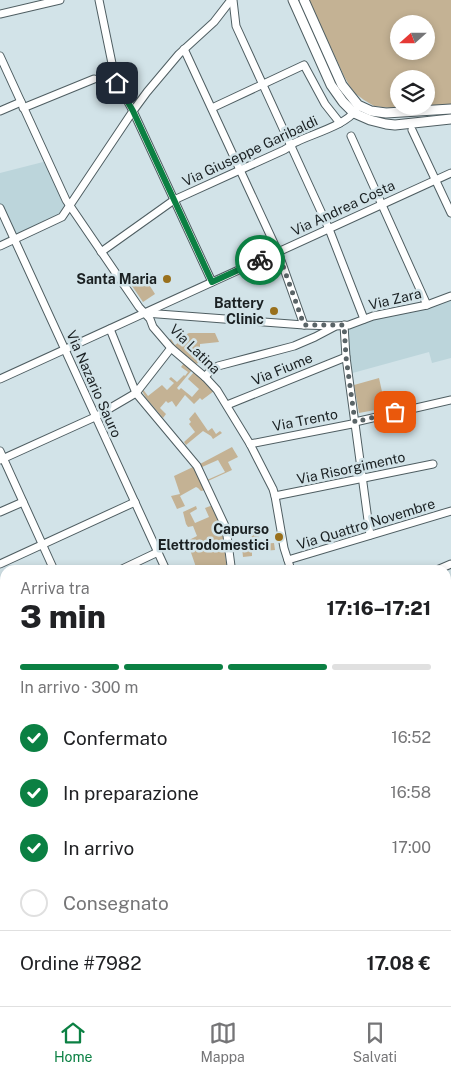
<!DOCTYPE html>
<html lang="it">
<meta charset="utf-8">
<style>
:root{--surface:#fff;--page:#f6f6f6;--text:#202124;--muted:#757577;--line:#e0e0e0;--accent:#0b8043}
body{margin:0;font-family:"Public Sans",sans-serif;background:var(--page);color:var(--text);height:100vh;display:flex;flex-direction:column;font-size:19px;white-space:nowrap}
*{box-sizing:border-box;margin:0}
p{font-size:16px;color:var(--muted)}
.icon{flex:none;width:28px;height:28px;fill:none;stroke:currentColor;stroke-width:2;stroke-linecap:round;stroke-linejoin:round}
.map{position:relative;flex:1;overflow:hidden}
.panel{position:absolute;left:0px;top:565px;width:451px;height:441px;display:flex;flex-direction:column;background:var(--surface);border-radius:15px 15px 0 0;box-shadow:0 2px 8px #0003}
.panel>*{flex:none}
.needle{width:32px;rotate:249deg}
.controls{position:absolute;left:390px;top:15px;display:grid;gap:10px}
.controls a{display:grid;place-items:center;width:45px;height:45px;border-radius:50%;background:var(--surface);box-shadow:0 2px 8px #0003;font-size:25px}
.pin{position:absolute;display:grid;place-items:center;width:42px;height:42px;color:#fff;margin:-21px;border-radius:10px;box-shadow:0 2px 8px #0006}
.courier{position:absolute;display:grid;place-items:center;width:50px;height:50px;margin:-25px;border:4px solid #0b8043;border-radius:50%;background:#fff;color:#222;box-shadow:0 1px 6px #0007}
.headline em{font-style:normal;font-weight:800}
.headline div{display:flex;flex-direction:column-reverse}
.headline{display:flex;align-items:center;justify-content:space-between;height:85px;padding:0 20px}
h1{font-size:32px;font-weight:800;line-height:38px}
.bar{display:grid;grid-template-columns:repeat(4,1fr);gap:8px 5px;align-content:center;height:60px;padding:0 20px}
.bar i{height:6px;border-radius:4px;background:var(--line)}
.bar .selected{background:var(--accent)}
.bar p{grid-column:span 4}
.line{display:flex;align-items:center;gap:12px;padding:0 20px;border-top:1px solid var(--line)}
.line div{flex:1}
ol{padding:0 20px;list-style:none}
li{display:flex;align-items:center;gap:15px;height:55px}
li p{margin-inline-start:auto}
li .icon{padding:5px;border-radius:50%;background:var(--accent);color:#fff;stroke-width:4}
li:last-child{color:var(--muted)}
li i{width:28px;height:28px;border:2px solid var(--line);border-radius:50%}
.menu{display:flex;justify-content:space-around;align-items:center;height:70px;border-top:1px solid var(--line);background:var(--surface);font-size:14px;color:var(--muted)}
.menu a{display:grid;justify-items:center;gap:2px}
.menu .selected{color:var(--accent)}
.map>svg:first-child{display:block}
.built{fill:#bcd5db}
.green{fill:#c4b294;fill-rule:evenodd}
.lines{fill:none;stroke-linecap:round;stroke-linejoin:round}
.minor-casing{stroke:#4f5e62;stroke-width:9}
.tertiary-casing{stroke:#4f5e62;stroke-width:11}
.primary-casing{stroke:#4f5e62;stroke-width:14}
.minor{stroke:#fff;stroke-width:7}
.tertiary{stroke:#fff;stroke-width:9}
.primary{stroke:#fff;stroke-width:11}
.done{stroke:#5a6467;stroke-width:5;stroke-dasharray:0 9}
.route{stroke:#0b8043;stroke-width:6}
.poi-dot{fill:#99701c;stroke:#d2e3e8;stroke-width:2}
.labels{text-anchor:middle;stroke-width:5;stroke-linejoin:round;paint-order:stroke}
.street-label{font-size:14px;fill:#1a2022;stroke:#d2e3e8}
.poi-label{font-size:14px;font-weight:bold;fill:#1a2022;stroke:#d2e3e8;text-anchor:end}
</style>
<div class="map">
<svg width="451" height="1006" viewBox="0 0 451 1006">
<rect width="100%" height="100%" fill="#d2e3e8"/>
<g class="built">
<polygon points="47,161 69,206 64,214 15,238 0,206 0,173"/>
<polygon points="451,298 451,358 432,363 429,352 349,374 344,326"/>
</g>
<g class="green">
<path d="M309,0H451V105L426,106V79H399V106H419L390,108L374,106L364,100L356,94L349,85L344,76ZM399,24H426V51H399Z"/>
<polygon points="143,275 155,294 143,302 130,283"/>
<polygon points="189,333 215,333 219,342 200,344 200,350 195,351 198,363 196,364 187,356 186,357 168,340 171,339 175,345 178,343 179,345 184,341 181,337"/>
<polygon points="184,363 192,370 177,388 179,390 181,388 192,397 199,389 188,379 194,372 202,378 214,391 202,400 200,398 194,404 185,395 176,407 172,401 168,403 166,401 160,408 166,414 163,418 146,398 141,389 142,388 148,396 162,385 167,390 174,383 169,379 171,377 177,382 184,375 185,376 188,372 181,367"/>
<polygon points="379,378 386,410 376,412 375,410 359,413 354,385"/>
<polygon points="195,412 208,431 212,428 216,434 220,431 222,433 213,439 211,436 203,431 186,445 184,442 195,432 189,424 191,422 189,419"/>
<polygon points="232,447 238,457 228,462 232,470 208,481 207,480 225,472 218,460 202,467 200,464"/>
<polygon points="193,467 206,490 201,491 198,488 196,487 180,496 185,506 177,509 171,496 180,494 174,476"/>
<polygon points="213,505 221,521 227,570 197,570 187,541 197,536 193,526 188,527 186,524 183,512 196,506 197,509 190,513 195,523 209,517 205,508"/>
<polygon points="256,525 260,544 274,543 275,550 252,552 252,556 243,557 242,547 253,545 250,527"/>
<polygon points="446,790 451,790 451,863 446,866"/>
</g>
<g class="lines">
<defs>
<g id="minor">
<polyline points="99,0 115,78 133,111 212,282"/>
<polyline points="233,0 236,26 329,229 364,319"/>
<polyline points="0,14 60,0"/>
<polyline points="184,49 278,252 304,325"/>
<polyline points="0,56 66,200 139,307 150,319 153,327 171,348 205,377 217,390 250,444 273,489 275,496 284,548 291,570"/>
<polyline points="23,108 94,79"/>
<polyline points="212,108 304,65 325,104 340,123"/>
<polyline points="0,111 21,102"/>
<polyline points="412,130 451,213"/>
<polyline points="351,136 427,305"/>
<polyline points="0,208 166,570"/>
<polyline points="0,246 62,217 133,111 147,92 179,54 214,22 231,0"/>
<path d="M101,252L174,200L284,150C288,148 291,145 294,143C311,134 345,126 356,110"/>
<polyline points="145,313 304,325 336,326 349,325 373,316 427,305 451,296"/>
<polyline points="344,325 346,357 370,535"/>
<polyline points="110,329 136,393 197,466 226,528 231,566"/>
<polyline points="205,377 210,371 218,366 294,346 315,337 334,327"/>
<polyline points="0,379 451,173"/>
<polyline points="227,405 346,357"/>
<polyline points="250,444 352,424 355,422 451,400"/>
<polyline points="0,451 54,570"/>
<polyline points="0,460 95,417 136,393 171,348"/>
<polyline points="275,496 433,464"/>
<polyline points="0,512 23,502"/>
<polyline points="288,560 451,511"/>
<polyline points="0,564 135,502"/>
<polyline points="120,570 158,552"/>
<polyline points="437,570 451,564"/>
<polyline points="446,614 451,612"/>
<polyline points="0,625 5,623"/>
<polyline points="0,674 5,685"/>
<polyline points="446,780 451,780"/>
<polyline points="0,797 5,807"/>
<polyline points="446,871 451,868"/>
<polyline points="0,903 5,900"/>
<polyline points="0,972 5,968"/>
<polyline points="147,1001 149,1006"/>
<polyline points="311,1001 312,1006"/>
<polyline points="161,1006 172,1001"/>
</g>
<g id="tertiary">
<polyline points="293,0 331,85 343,102 354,113 370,120 386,124 395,125 451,119"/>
<polyline points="304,0 342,85 358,105 371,111 386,113 451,109"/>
<polyline points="408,1001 408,1006"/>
<polyline points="281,1006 287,1001"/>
<polyline points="424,1006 445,1001"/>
</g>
<g id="primary">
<polyline points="0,694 5,705"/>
<polyline points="0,732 5,743"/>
<polyline points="124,1001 126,1006"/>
<polyline points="140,1001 142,1006"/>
</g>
</defs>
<use href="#minor" class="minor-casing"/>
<use href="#tertiary" class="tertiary-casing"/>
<use href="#primary" class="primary-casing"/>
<use href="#minor" class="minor"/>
<use href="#tertiary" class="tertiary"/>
<use href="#primary" class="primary"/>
</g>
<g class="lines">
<polyline class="done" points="260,260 278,252 304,325 344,325 346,357 355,422 395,412"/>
<polyline class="route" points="117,83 133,111 212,282 260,260"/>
</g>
<g class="poi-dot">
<circle cx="167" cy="279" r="5"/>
<circle cx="274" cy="311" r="5"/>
<circle cx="279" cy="537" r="5"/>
</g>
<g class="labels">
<g class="street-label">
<text transform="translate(250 151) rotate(-25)" y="5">Via Giuseppe Garibaldi</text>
<text transform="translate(343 208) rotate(-25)" y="5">Via Andrea Costa</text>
<text transform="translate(395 299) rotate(-13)" y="5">Via Zara</text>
<text transform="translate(195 349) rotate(44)" y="5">Via Latina</text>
<text transform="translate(282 369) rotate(-22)" y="5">Via Fiume</text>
<text transform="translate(94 384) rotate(66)" y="5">Via Nazario Sauro</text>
<text transform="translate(305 420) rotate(-11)" y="5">Via Trento</text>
<text transform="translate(351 468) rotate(-12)" y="5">Via Risorgimento</text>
<text transform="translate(366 524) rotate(-17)" y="5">Via Quattro Novembre</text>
</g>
<g class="poi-label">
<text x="157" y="284">Santa Maria</text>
<text x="264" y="308">Battery<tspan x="264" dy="16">Clinic</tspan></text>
<text x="269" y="534">Capurso<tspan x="269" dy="16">Elettrodomestici</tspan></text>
</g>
</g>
</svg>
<div class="controls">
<a><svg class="needle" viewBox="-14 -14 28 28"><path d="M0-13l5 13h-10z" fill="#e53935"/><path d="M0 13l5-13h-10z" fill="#757577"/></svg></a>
<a><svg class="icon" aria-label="layers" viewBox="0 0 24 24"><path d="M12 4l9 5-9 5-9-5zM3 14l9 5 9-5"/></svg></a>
</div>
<div class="pin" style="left:395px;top:412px;background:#ea580c"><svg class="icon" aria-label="bag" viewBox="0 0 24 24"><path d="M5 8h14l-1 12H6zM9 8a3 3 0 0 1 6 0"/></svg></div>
<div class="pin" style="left:117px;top:83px;background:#1f2937"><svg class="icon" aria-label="home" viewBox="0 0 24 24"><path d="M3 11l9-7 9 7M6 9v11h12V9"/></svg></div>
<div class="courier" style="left:260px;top:260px"><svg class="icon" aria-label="bike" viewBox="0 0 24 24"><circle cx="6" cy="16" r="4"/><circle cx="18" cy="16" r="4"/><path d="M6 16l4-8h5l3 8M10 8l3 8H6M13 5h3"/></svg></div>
<section class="panel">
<div class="headline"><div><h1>3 min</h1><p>Arriva tra</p></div><em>17:16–17:21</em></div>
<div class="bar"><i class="selected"></i><i class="selected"></i><i class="selected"></i><i></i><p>In arrivo · 300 m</p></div>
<ol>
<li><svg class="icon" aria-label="check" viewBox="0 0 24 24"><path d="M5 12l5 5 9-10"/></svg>Confermato<p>16:52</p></li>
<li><svg class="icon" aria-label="check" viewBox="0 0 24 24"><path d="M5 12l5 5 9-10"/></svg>In preparazione<p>16:58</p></li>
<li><svg class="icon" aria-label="check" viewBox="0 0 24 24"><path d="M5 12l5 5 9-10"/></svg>In arrivo<p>17:00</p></li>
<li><i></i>Consegnato</li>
</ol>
<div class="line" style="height:65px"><div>Ordine #7982</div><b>17.08 €</b></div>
</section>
</div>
<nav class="menu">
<a class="selected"><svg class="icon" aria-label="home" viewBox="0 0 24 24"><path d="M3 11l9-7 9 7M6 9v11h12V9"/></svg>Home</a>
<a><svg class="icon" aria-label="map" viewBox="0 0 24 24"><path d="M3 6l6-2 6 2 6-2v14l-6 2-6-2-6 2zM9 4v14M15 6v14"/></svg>Mappa</a>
<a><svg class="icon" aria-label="saved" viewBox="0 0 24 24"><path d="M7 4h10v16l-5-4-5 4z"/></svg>Salvati</a>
</nav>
